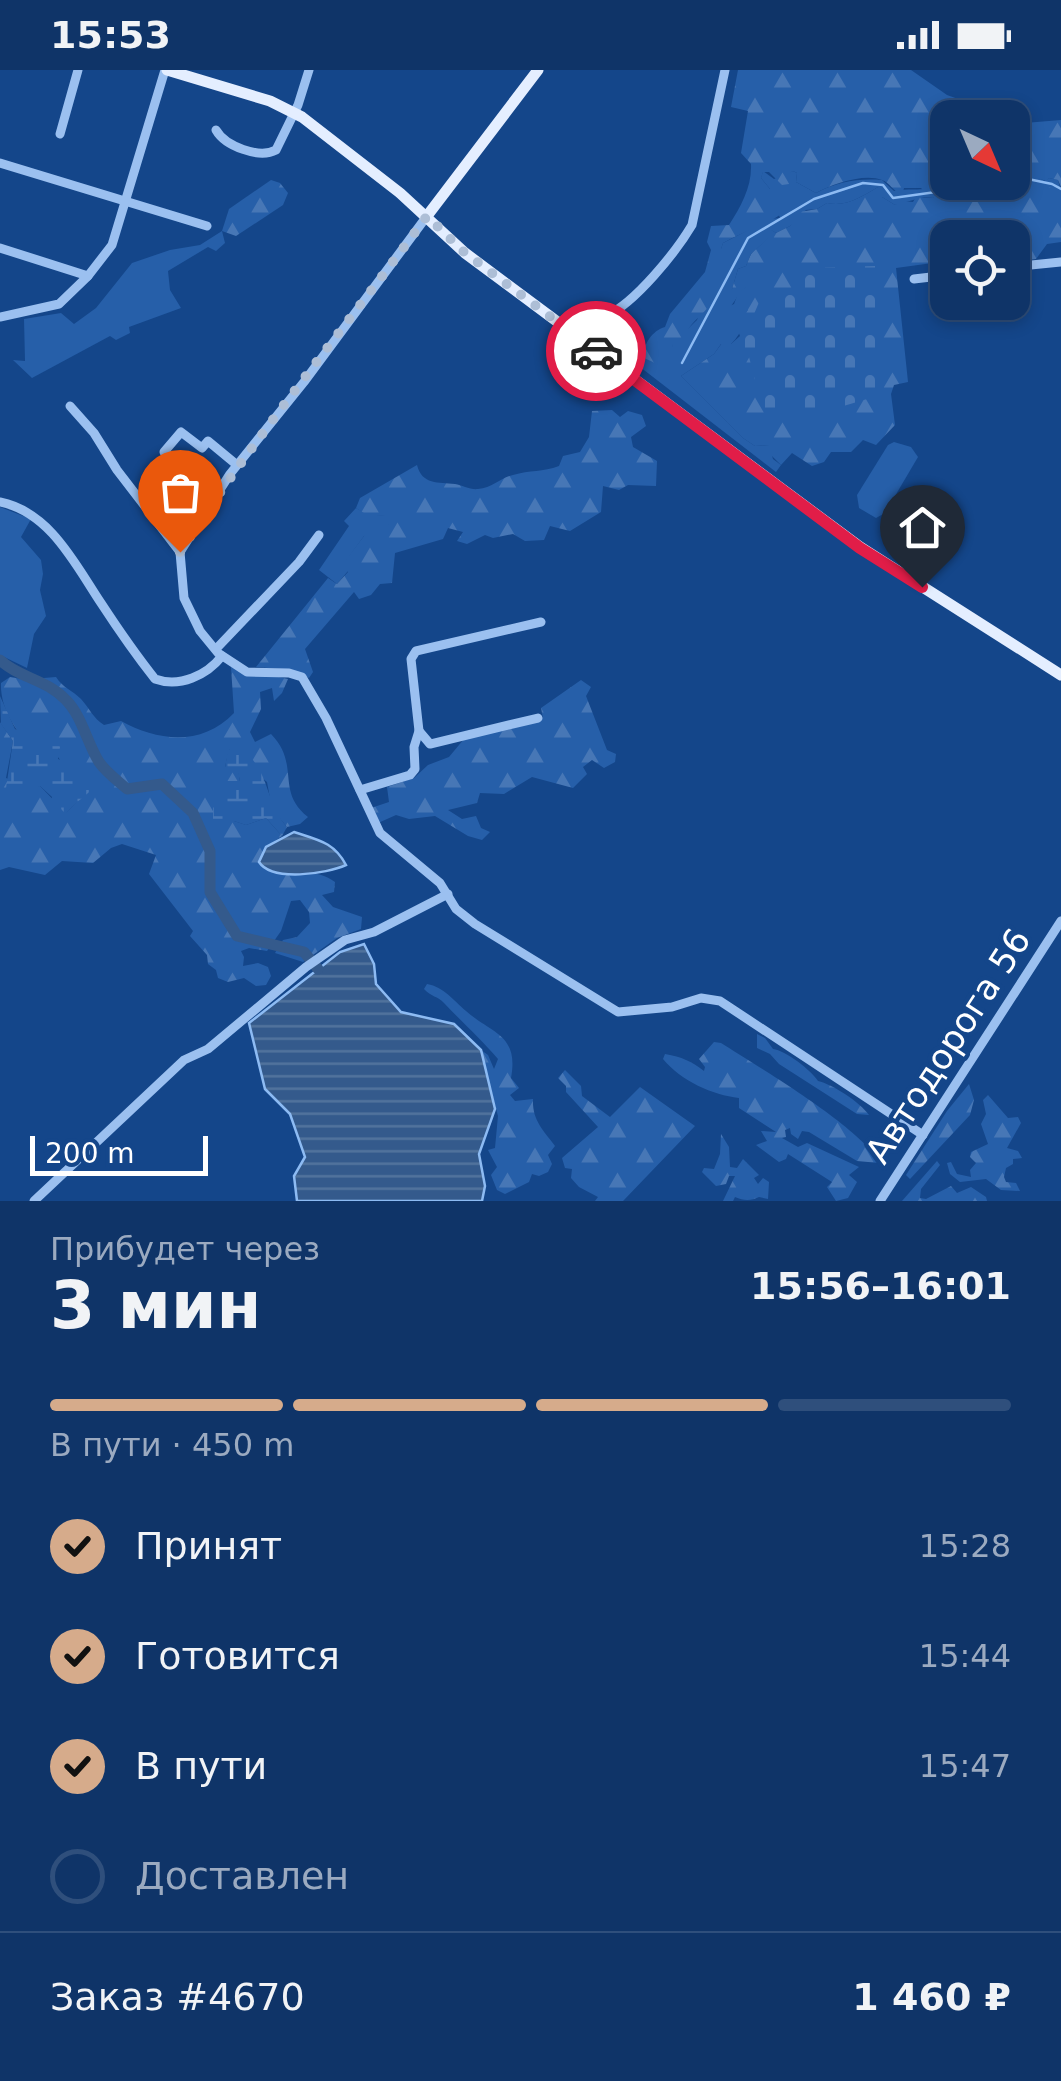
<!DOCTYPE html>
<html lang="ru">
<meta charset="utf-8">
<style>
:root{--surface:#0f3468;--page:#183c6e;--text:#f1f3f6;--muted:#9baac0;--line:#2f4f7c;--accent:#d6ab8b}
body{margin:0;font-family:"DejaVu Sans",sans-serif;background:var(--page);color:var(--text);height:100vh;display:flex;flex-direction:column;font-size:38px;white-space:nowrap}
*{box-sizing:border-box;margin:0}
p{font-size:32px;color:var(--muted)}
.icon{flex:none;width:55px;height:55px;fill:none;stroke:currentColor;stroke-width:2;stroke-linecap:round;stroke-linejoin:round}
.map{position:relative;height:1131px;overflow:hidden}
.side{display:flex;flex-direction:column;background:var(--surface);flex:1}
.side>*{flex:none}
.needle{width:65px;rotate:136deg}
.buttons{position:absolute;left:930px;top:30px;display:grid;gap:20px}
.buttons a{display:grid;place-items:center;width:100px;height:100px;border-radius:20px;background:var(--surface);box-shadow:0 5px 15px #0003,0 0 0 2px var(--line);font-size:50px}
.scale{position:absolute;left:30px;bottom:25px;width:178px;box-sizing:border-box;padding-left:10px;border:5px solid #fff;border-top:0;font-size:28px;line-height:35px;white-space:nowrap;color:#fff;-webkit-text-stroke:8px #14468a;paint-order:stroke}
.pin{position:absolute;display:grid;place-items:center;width:85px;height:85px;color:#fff;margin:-102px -42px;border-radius:50% 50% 50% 0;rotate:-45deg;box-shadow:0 0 10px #0007}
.pin .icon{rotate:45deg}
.courier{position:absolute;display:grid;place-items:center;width:100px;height:100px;margin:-50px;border:8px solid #e11d48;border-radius:50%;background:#fff;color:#222;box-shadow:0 2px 12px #0007}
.summary em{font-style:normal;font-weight:800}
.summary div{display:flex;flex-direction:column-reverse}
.summary{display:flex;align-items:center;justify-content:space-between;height:170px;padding:0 50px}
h1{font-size:65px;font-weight:800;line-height:75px}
.bar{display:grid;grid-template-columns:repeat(4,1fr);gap:15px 10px;align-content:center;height:120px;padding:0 50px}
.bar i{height:12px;border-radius:8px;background:var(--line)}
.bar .active{background:var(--accent)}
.bar p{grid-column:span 4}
.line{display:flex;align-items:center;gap:25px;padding:0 50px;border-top:2px solid var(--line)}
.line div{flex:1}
ol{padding:0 50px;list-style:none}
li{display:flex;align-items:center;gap:30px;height:110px}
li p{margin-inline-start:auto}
li .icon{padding:10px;border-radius:50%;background:var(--accent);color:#111;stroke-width:4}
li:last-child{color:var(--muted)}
li i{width:55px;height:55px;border:5px solid var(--line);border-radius:50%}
.status{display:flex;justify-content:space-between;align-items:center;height:70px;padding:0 50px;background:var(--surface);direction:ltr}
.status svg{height:28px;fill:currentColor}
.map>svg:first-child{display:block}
.green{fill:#265fa9}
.forest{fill:url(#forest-firs)}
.wetland{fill:url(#wetland-marsh)}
.cemetery{fill:url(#cemetery-stones)}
.water{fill:url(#water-rules);stroke:#8dbbf3;stroke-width:2.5}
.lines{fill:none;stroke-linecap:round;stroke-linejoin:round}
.stream{stroke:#8dbbf3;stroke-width:2.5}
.river{stroke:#345a8c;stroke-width:11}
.minor{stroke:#9bc0f0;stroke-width:9}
.major{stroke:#e4eeff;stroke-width:11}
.done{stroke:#adbed6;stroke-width:10;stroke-dasharray:0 18}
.route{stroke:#e11d48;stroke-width:12}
.labels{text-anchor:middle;stroke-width:9;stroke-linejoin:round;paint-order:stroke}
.street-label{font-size:35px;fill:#fff;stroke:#14468a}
</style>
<div class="status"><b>15:53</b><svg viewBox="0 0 49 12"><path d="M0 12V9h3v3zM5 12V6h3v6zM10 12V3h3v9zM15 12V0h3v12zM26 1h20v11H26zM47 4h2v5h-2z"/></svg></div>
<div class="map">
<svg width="1061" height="1131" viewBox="0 0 1061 1131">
<defs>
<pattern id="forest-firs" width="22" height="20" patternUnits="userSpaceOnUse" patternTransform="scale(2.5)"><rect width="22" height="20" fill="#265fa9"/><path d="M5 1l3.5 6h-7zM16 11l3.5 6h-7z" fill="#4777b6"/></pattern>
<pattern id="wetland-marsh" width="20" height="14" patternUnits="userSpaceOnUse" patternTransform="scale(2.5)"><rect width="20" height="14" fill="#265fa9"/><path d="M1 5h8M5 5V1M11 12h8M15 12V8" fill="none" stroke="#4777b6"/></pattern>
<pattern id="cemetery-stones" width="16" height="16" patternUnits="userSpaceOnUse" patternTransform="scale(2.5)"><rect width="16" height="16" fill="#265fa9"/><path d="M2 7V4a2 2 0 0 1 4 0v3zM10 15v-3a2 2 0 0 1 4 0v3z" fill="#4777b6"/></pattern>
<pattern id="water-rules" width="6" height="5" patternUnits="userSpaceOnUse" patternTransform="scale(2.5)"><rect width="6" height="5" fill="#345a8c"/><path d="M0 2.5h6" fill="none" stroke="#52739d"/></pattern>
</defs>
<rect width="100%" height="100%" fill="#14468a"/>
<g class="green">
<path d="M763,101L774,109L793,101L797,103L796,112L816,123C836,112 859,108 882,110L894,121C909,117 928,123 940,114C964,120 988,113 1012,112L1013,108L1036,107L1045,111L1049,108L1058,110L1061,121L1058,122L1028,111L984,119L947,121L933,128L924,127L895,135L882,127L878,117C861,127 847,137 827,133L817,139L806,140L790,156L776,163L771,160V166L751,184L746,196L738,199L732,219L717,241L734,234L738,223L748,215C752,235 746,260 731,274H721L714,284L681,306L743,368L755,376L769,375L773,389L781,395L776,402L631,290L646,274L647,278L671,282L673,273L697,250L723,173L770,149L780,148L770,119L761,108Z"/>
<polygon points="222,161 225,173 216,181 208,177 168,201 170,220 181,238 129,257 130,263 116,270 110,266 32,308 13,290 25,291 24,249 61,243 74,254 96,238 132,193 170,180 200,175"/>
<polygon points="894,372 911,377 918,387 885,443 876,448 859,438 857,425 888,375"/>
<polygon points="911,435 949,458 935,481 896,458"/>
<polygon points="0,437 31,449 21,467 41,490 43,504 40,520 46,546 34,564 27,598 0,585"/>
<polygon points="356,438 367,444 386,446 390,454 364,466 343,495 348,501 337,514 319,500 349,456 344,451"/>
</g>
<g class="forest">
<path d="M738,0H911L947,25L1008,47L948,48V112L982,113C968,121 954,115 940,114L925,122L921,118H904L902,125C893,121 890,113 882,110C864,103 832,114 816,123L796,112L797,103L793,101L788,104L789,114L782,115L769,102H763L761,108L770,119H784L790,125L791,136C773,154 745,160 723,173L721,179C726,193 717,218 711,233C704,245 689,252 683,270L673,274L672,282L678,291L668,309L657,304L653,292L644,288C642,277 651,261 665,257L670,244L705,202L711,180L707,172L711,156L729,155C741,136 752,117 751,94L741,83L748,41L731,37Z"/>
<path d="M1012,49L1025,53L1061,50V117L1058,110L1049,108L1046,111C1033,105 1024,111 1013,108Z"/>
<polygon points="271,110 280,113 288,123 283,135 236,166 222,161 229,139"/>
<path d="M1028,111L1061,121V172L1047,174L1036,189L1013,192L1012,168H948L947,191L896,198L908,312L894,315L891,324L895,355L876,375L863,370L851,382H831L824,392L812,396L792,383L781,395L769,383V375L755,376L743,368L681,306L714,284L722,273L731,274L740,266L736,255L748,240V216C737,222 736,233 726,241H718L713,246L726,220L732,219L738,199L746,196L751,184L770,166V159L776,163L790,156L800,142L817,139L827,133C847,137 861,127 878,117L884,120L882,127L895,135L902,131L913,132L916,127L933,128C945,118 1007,117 1028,111Z"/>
<path d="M612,340L620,347L628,341L642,345L646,356L631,367L633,377L657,391L656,416L628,415L619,420L603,416L601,442L570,461L550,456L544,470L525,471L513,464L493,468L485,465L467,474L457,471L463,462L448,458L443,469L395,483L392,513L380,514L371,525L359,529L354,522L305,579L313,602L309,608L293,600L256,597L328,508L337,514L348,502L342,495L364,466L366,458L389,454L385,446L367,445L356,438L360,428L417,395C422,415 438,412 455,414C462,415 470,420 478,419C493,418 500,408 513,405C530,400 543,402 559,396L563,386L580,382L589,367L592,341Z"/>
<path d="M231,597L288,609L282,623L274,631L272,618L260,622L261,639L250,662L255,672L271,664C301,695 275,721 308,747L300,754L287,757L272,739L267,712L229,679L225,697L238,698L240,712L234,751L246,755L266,748L282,766L266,777L287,805C305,802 320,801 335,812L334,822L322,825L333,837L362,847L361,859L337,868L303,892L275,883L283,870L297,867L310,853L309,842L300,830L291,831L281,861L267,881L249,878L241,881L244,887L243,896L258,893L268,897L271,906L266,915L256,916L244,908L228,912L218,908L216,900L208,894L207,885L190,866L193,861L149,804L156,785L122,774L111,778L93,793L62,791L45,805L9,797L0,800V652L13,671L6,708L30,718L40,716L66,743L84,724L44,667L31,677C15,660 0,638 1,613L10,607L41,612L44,608L56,607C63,618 72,620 81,629C90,639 93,648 104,655L121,651C157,671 202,677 234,643Z"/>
<polygon points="581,610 591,617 586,626 607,680 616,684 615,692 604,698 592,690 583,697 587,704 573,718 532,707 504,724 480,723 477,733 448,740 462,749 476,746 481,758 490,762 482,770 468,766 435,746 409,749 396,745 378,753 371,738 389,732 387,717 414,708 428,695 449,687 464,669 543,648 541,638"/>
<path d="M427,914C444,917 453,930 466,941C492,964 519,964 511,1008L519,1018L510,1025L515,1031L533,1029C532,1050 543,1060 555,1076L548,1085L552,1094L548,1102L539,1106L532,1104L529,1112L505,1124L497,1120L491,1105L497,1097L488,1080L495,1078L498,1046L481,980L488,985L494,999L498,989C480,968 463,953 444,933C438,926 431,927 424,919Z"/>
<path d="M757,964L765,968L773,979C785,980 811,1000 818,1011C832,1014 860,1032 869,1045L857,1044L779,994L770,984L757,978Z"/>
<path d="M714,972L721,973C757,996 864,1059 879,1093L857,1091L809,1062L802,1061L798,1069L791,1064L790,1058L785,1060L786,1067L782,1068L798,1077L807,1073L859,1097L849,1105L857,1112L848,1128L836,1131L827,1117L832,1112L788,1084L786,1089L779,1092L756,1075L767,1071L761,1061L776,1062L739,1038V1028C713,1025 681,1011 663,989L665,984C682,987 691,991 704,1001L705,997L699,989Z"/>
<polygon points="565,1000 581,1016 582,1026 610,1047 640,1017 695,1056 623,1131 595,1131 598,1127 579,1117 571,1108 572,1099 565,1098 562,1088 598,1057 566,1022 566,1016 558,1008"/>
<polygon points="969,1014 974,1030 970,1045 910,1109 906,1105 947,1041"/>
<polygon points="988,1025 1008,1048 1018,1047 1021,1053 1007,1078 1018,1081 1022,1088 1013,1089 1013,1094 1006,1098 1004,1107 1006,1112 1016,1113 1020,1121 1001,1120 986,1109 960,1112 950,1104 947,1093 951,1092 957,1104 971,1107 970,1100 976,1093 970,1087 971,1082 988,1074 981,1054 986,1044 983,1030"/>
<path d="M721,1064L729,1077L730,1097L737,1098L743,1089L759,1105L754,1108L758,1114L763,1108L769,1112L768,1129L759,1127C751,1131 744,1131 735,1127L733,1131H723L735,1106H729L726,1114L716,1116L702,1102L704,1098L714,1099L720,1084Z"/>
<polygon points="937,1091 940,1095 921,1119 920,1128 926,1129 951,1116 957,1123 971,1117 986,1127 987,1131 902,1131"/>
</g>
<g class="wetland">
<path d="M0,626L15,659L26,664L31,676L44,666L56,670L60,677L58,689L73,694L94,716C91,723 74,732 66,744L60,738L48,739L52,727L40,716L21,726L5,725L13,671L1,654Z"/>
<path d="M228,679L245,681C272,708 264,730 287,757L282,766L266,748L246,755L234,751L218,759L213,749V727L226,711H240L237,698H225Z"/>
</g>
<polygon class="cemetery" points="876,196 884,324 813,345 763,340 749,287 739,279 760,230 768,228 779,231 812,198"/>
<g class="water">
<path d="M294,762C318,770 334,772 346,795C326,804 272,812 259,792L266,777Z"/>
<polygon points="364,874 374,894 376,914 401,942 454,954 481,980 495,1039 479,1084 485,1116 482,1131 297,1131 294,1106 305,1087 290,1044 265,1019 249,953 340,882"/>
</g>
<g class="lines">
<polyline class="stream" points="682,293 748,168 814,129 863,113 883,115 893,128 1028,109 1052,114 1061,119"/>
<path class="river" d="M0,590C19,608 46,609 66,630C82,646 87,673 99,692C106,702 118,711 127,719L162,714L193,743L210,781V822L237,866L304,882L318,899"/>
<g class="minor">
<path d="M216,60C225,76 259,89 276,80L298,35L309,0"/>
<polyline points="60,64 78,0"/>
<polyline points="0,93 207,156"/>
<polyline points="0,178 88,206"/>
<polyline points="1012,197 1061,192"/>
<polyline points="914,209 948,205"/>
<polyline points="0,247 59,234 88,206 112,175 165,0"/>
<path d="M560,253C575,252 592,253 606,246C635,233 676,182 692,155L725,0"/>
<polyline points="70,336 94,363 117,400 180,482"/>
<polyline points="195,405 164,382 181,362 202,378 208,371 237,395"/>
<path d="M0,432C50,442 75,494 101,533C118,559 136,585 155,609C180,618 207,605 222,586"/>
<polyline points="180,482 184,528 200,561 218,583 247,602 289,603 302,607 326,648 380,763 440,813 456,839 475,854 618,942 672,937 701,928 720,931 923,1065"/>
<polyline points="180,482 230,404 304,312 427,146"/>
<polyline points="216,579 299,492 319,465"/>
<polyline points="419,661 430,674 538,648"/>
<polyline points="360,720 410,705 415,699 414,677 419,661 411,589 416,581 541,552"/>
<polyline points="34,1131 184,990 208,979 306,897 345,870 374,862 448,824"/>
<polyline points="880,1131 1061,851"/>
</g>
<g class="major">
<polyline points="167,0 270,31 302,47 400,123 465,183 860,477 1061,605"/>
<polyline points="427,146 538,0"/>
</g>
</g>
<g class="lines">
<path class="done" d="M180,482C255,366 345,258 427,146L464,182L596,281"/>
<polyline class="route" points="596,281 860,478 922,517"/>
</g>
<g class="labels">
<g class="street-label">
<text transform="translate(948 976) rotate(-57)" y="12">Автодорога 56</text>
</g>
</g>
</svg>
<div class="buttons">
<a><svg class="needle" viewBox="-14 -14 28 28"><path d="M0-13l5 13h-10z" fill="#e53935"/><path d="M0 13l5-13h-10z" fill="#9baac0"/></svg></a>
<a><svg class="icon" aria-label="locate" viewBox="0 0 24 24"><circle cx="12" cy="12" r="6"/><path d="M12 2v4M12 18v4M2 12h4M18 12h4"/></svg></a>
</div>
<div class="scale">200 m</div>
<div class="pin" style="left:180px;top:482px;background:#ea580c"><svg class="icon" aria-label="bag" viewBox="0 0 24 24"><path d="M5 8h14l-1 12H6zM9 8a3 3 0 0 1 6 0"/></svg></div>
<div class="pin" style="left:922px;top:517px;background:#1f2937"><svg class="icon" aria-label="home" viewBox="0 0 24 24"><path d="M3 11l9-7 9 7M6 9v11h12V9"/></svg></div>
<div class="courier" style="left:596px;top:281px"><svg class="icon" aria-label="car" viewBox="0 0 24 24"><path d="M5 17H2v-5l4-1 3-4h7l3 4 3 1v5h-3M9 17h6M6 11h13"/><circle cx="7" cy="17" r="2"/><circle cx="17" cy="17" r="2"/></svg></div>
</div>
<section class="side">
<div class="summary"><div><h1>3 мин</h1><p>Прибудет через</p></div><em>15:56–16:01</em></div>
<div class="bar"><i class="active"></i><i class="active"></i><i class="active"></i><i></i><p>В пути · 450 m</p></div>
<ol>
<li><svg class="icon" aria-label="check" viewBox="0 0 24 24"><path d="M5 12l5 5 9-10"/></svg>Принят<p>15:28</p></li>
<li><svg class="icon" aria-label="check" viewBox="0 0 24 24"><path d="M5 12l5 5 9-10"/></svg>Готовится<p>15:44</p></li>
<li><svg class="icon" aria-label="check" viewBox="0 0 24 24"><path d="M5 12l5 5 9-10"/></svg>В пути<p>15:47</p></li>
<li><i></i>Доставлен</li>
</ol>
<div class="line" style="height:130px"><div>Заказ #4670</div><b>1 460 ₽</b></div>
</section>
